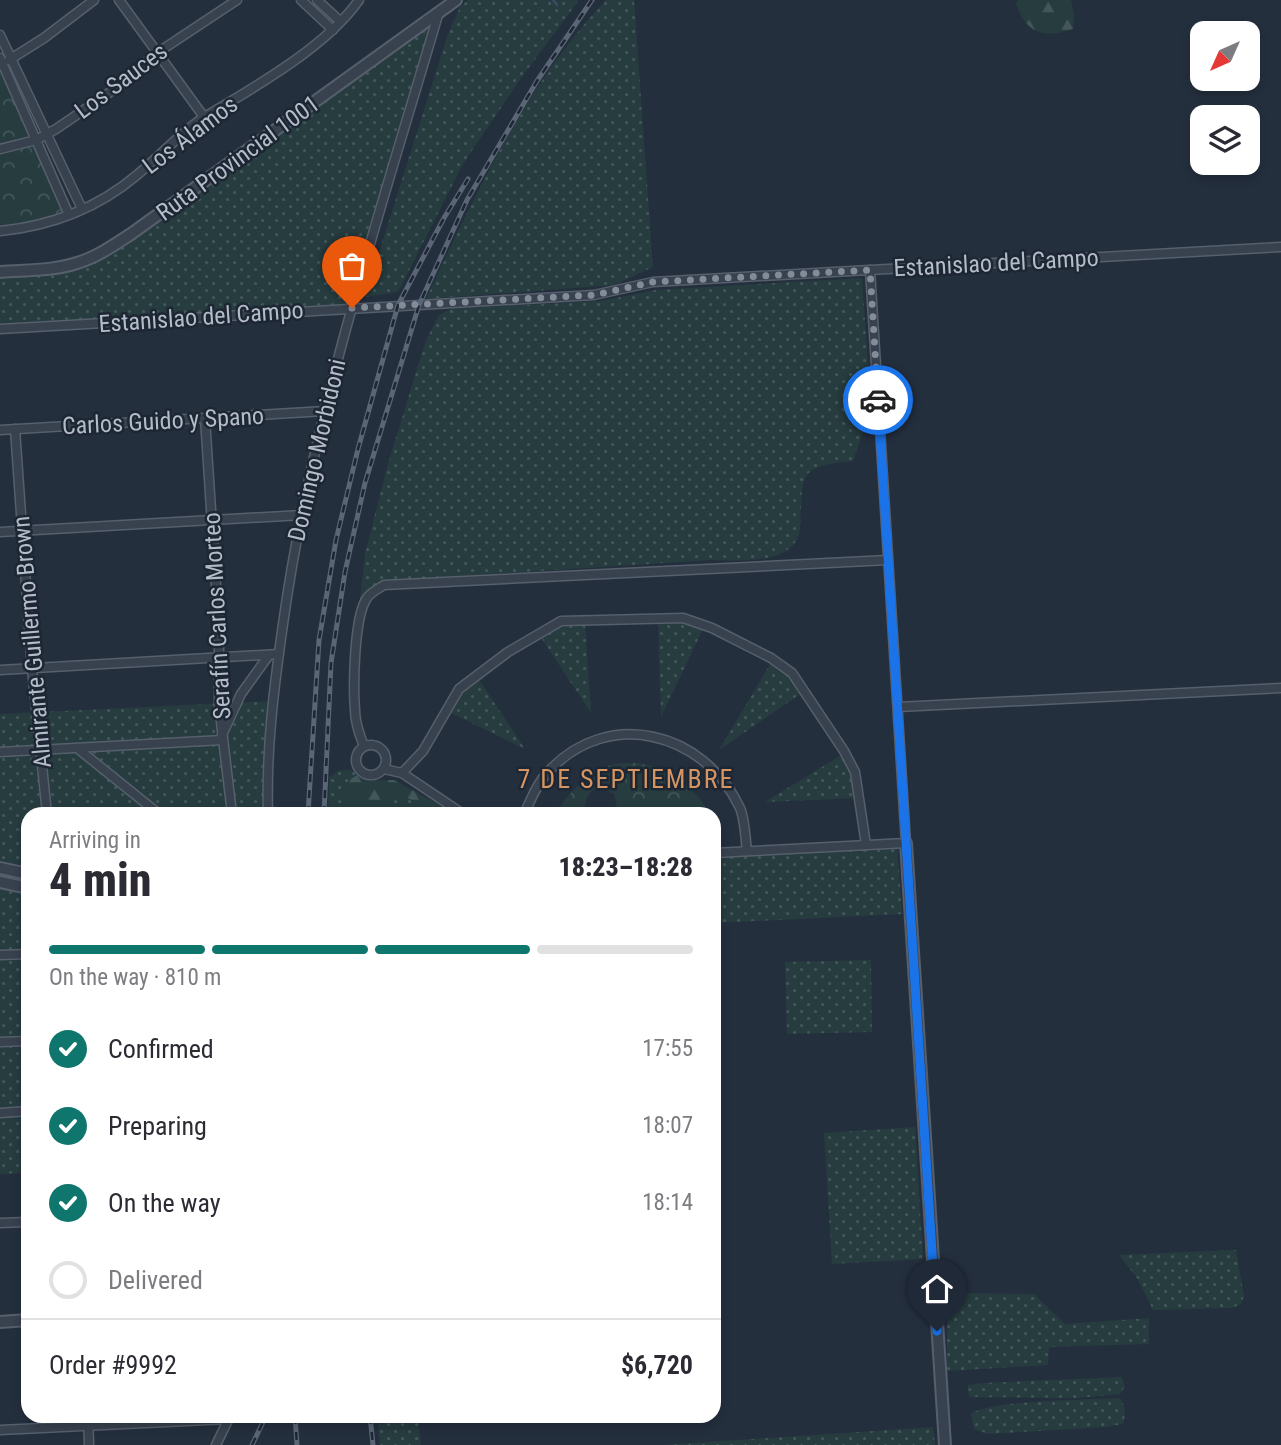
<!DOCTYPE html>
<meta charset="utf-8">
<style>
:root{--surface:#fff;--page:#f2f2f3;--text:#2b2b33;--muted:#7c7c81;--line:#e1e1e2;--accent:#0f766e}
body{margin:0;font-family:"Roboto Condensed",sans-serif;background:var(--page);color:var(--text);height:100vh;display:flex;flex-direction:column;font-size:26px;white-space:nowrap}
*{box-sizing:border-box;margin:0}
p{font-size:23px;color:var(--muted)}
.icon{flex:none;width:38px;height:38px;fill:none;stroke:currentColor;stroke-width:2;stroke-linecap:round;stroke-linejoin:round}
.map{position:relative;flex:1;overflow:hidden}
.panel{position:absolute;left:21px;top:807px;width:700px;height:616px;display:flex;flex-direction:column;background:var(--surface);border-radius:21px;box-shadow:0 4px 10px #0003}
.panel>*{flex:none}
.needle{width:46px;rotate:225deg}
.fabs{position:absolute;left:1190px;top:21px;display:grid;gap:14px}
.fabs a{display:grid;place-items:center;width:70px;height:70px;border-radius:14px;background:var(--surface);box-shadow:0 4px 10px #0003;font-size:35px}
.pin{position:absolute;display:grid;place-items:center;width:60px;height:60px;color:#fff;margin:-72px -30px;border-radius:50% 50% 50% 0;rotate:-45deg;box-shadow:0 0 7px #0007}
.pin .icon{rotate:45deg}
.courier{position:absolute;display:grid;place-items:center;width:70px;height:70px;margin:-35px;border:5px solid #1a73e8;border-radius:50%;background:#fff;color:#222;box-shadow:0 2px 9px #0007}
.head em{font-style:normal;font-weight:800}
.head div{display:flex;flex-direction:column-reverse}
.head{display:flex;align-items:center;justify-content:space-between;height:119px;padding:0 28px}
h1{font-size:46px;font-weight:800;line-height:52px}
.bar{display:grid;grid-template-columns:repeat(4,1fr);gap:10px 7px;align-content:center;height:84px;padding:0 28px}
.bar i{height:9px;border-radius:5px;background:var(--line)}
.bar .on{background:var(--accent)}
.bar p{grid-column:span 4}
.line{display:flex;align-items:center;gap:18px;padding:0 28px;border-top:2px solid var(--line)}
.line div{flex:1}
ol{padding:0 28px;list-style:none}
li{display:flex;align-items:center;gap:21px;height:77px}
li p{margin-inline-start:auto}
li .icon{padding:7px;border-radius:50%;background:var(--accent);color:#fff;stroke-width:4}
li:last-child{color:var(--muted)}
li i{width:38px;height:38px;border:4px solid var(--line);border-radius:50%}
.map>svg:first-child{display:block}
.grass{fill:url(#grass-dots)}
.forest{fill:url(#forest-firs)}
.park{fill:url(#park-crowns)}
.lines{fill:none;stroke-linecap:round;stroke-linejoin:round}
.stream{stroke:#394c67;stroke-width:2.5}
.minor-casing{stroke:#565f6c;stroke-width:11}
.tertiary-casing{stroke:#565f6c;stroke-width:14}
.minor{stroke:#38414e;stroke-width:8}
.tertiary{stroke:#38414e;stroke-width:10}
.rail-casing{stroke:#5a6575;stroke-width:5}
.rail{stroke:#1d2633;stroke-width:2.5;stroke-dasharray:8;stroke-linecap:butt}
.done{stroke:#828b98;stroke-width:7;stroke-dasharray:0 12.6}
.route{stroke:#1a73e8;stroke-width:9}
.labels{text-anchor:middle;stroke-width:5;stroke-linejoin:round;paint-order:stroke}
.street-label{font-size:24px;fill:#b4bcc9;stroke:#1d2633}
.neighbourhood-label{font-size:26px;letter-spacing:2px;fill:#d59563;stroke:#1d2633}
</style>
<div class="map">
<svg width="1281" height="1445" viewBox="0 0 1281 1445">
<defs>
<pattern id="grass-dots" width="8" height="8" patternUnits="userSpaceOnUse" patternTransform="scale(1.75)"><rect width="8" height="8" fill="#263c3f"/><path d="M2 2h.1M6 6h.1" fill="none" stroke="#435659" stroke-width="1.8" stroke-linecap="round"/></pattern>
<pattern id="forest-firs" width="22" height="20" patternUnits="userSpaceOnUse" patternTransform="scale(1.75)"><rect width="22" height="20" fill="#263c3f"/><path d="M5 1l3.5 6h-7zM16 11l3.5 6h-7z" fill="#435659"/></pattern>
<pattern id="park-crowns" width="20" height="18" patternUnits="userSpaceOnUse" patternTransform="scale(1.75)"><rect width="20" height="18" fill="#263c3f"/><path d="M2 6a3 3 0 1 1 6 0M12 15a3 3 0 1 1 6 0" fill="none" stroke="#435659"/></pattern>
</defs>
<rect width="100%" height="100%" fill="#242f3e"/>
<g class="grass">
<polygon points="468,0 579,0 519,81 463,164 398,292 365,297 448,34 460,7"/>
<path d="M606,0H634L653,267L614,285L426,299C475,195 526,84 606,0Z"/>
<polygon points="432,22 347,305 0,324 0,278 44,276 80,269 116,249"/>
<path d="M862,278L871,409L853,461C840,463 816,463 807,475C801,483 802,497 801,507C800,515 801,526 799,534C790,566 736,560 711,560L382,581L369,590L360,600L365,554L387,467L426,340L439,315L451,309L601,301L655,290Z"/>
<polygon points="658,619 683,619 704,627 661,717"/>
<polygon points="585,622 591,713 540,636 562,624"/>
<polygon points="772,661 791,675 803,692 719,750"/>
<polygon points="478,678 525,749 449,712 460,690"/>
<polygon points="273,701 268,814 28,814 28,1173 0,1174 0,714"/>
<polygon points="843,754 852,773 858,798 765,802"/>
<polygon points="339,770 351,770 358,775 350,779 344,793 344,814 328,814 329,777"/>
<polygon points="402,796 427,806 445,808 454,814 381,814 390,798"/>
<polygon points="897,845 902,914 714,923 714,858"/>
<polygon points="871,960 872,1032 787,1034 785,962"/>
<polygon points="915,1127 923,1259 832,1264 824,1133"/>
<polygon points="1236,1250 1244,1296 1241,1304 1232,1308 1153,1310 1137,1278 1119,1255"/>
<polygon points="947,1293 1034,1294 1065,1324 1149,1318 1149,1344 1049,1347 1048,1365 947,1371"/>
<polygon points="1122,1377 1125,1387 1120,1394 1078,1398 969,1397 968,1385 984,1383"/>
<path d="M1119,1398C1126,1405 1126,1415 1123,1424L1106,1427L988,1434L974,1429L971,1414C990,1400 1089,1400 1119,1398Z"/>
<polygon points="377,1416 418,1416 421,1445 380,1445"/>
<polygon points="933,1427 935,1445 663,1445"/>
</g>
<g class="forest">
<path d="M1018,0H1071L1074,15L1073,29C1043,39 1027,34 1016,4Z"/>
<polygon points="358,775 369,780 394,780 445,808 427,806 402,796 390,798 381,814 344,814 344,793 350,779"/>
</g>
<g class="park">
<polygon points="0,71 29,133 26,140 0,145"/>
<polygon points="29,145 36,147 64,209 61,216 0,227 0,152"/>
<path d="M634,763C670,766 691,785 711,814H619L614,794L600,787C586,791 585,801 585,814H555C566,796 586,775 605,767C614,763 625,763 634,763Z"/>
</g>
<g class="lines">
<polyline class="stream" points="553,0 557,5"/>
<defs>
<g id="minor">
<polyline points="119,0 204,117"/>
<polyline points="301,0 333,30"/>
<polyline points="317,0 340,21"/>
<polyline points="0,35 82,209"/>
<polyline points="0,58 69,215"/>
<polyline points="9,60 44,38 94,0"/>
<polyline points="0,149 36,140 56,129 116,88 157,53 237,0"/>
<path d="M0,231C50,226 98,208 137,175C159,157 182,131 206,116C255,87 326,47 359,0"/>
<polyline points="0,329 594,295 653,282 1281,247"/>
<polyline points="205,418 219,631 219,705 232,814"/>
<polyline points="15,429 32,669 47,814"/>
<polyline points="0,430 325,411"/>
<polyline points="0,532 302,515"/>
<polyline points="0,670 279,654"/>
<polyline points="898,707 1281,688"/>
<polyline points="222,735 241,694 269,655"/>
<circle cx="371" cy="760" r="15"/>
<path d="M364,746C359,734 355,723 355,710C353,686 354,616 367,598C371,592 378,589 384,585L888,560"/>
<polyline points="77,748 159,814"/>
<polyline points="0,752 223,740"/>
<polyline points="384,769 402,773 463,814"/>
<polyline points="402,773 423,751 459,689 508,652 561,621 683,618 712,628 771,658 792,673 844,751 855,772 866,845"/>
<path d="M268,814C266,750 274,687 283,624C312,416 379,216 438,15"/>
<path d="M524,814C531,800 537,783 548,772C607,707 704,731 740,808C745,819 745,837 747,850"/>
<polyline points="714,853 906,843 870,270"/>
<polyline points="0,955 28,954"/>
<polyline points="0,1042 28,1041"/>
<polyline points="0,1113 28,1111"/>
<polyline points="0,1223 28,1222"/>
<polyline points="88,1416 89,1445"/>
<polyline points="0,1430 229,1419"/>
<polyline points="216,1445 230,1416"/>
</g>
<g id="tertiary">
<path d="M0,272C26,270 53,271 77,263C97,257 114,245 131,234L456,0"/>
<polyline points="906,843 945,1445"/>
<polyline points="0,868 28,874"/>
<polyline points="0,882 28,888"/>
<polyline points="0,1322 28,1320"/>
</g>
</defs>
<use href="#minor" class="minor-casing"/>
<use href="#tertiary" class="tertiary-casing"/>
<use href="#minor" class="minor"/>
<use href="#tertiary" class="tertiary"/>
<defs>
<g id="rail">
<polyline points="308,814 319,640 336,540 358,449 398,305 444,218 468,179"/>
<polyline points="324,814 331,663 345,572 365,483 419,305 467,200 537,81 592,0"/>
<polyline points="295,1416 297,1445"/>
<polyline points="370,1416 373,1445"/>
<polyline points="252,1445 266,1416"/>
</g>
</defs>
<use href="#rail" class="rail-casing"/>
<use href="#rail" class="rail"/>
</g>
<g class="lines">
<polyline class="done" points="352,308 594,295 653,282 870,270 878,400"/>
<polyline class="route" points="878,400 937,1331"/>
</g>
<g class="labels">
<g class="street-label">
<text transform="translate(121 81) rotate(-37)" y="8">Los Sauces</text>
<text transform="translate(190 135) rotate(-37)" y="8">Los Álamos</text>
<text transform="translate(238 158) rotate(-36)" y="8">Ruta Provincial 1001</text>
<text transform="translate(996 263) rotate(-3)" y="8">Estanislao del Campo</text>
<text transform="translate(201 317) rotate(-4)" y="8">Estanislao del Campo</text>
<text transform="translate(163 421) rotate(-3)" y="8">Carlos Guido y Spano</text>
<text transform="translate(317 450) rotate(-77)" y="8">Domingo Morbidoni</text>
<text transform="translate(217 616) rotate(-93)" y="8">Serafín Carlos Morteo</text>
<text transform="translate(32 642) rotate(-95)" y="8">Almirante Guillermo Brown</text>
</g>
<g class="neighbourhood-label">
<text x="626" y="788">7 DE SEPTIEMBRE</text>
</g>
</g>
</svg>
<div class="fabs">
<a><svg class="needle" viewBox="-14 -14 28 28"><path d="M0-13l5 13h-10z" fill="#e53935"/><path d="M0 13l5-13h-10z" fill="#7c7c81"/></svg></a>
<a><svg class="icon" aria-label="layers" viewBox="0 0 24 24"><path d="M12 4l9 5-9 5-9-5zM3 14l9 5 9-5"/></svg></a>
</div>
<div class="pin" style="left:352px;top:308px;background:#ea580c"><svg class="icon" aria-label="bag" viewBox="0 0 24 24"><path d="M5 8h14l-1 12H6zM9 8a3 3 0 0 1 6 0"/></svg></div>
<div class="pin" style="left:937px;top:1331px;background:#1f2937"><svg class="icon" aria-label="home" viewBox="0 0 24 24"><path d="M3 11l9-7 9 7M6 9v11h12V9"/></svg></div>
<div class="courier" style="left:878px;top:400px"><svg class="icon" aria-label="car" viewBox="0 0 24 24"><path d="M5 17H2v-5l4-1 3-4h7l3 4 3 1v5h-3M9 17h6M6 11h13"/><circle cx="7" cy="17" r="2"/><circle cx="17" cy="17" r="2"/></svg></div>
<section class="panel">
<div class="head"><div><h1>4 min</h1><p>Arriving in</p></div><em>18:23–18:28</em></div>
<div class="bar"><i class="on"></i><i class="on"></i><i class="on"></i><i></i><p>On the way · 810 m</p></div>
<ol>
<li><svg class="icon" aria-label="check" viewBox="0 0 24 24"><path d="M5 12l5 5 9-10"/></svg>Confirmed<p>17:55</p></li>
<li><svg class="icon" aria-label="check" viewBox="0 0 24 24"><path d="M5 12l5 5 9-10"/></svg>Preparing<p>18:07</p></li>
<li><svg class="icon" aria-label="check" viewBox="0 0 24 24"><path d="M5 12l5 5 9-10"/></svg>On the way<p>18:14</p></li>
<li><i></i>Delivered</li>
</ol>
<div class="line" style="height:91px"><div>Order #9992</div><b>$6,720</b></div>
</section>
</div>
